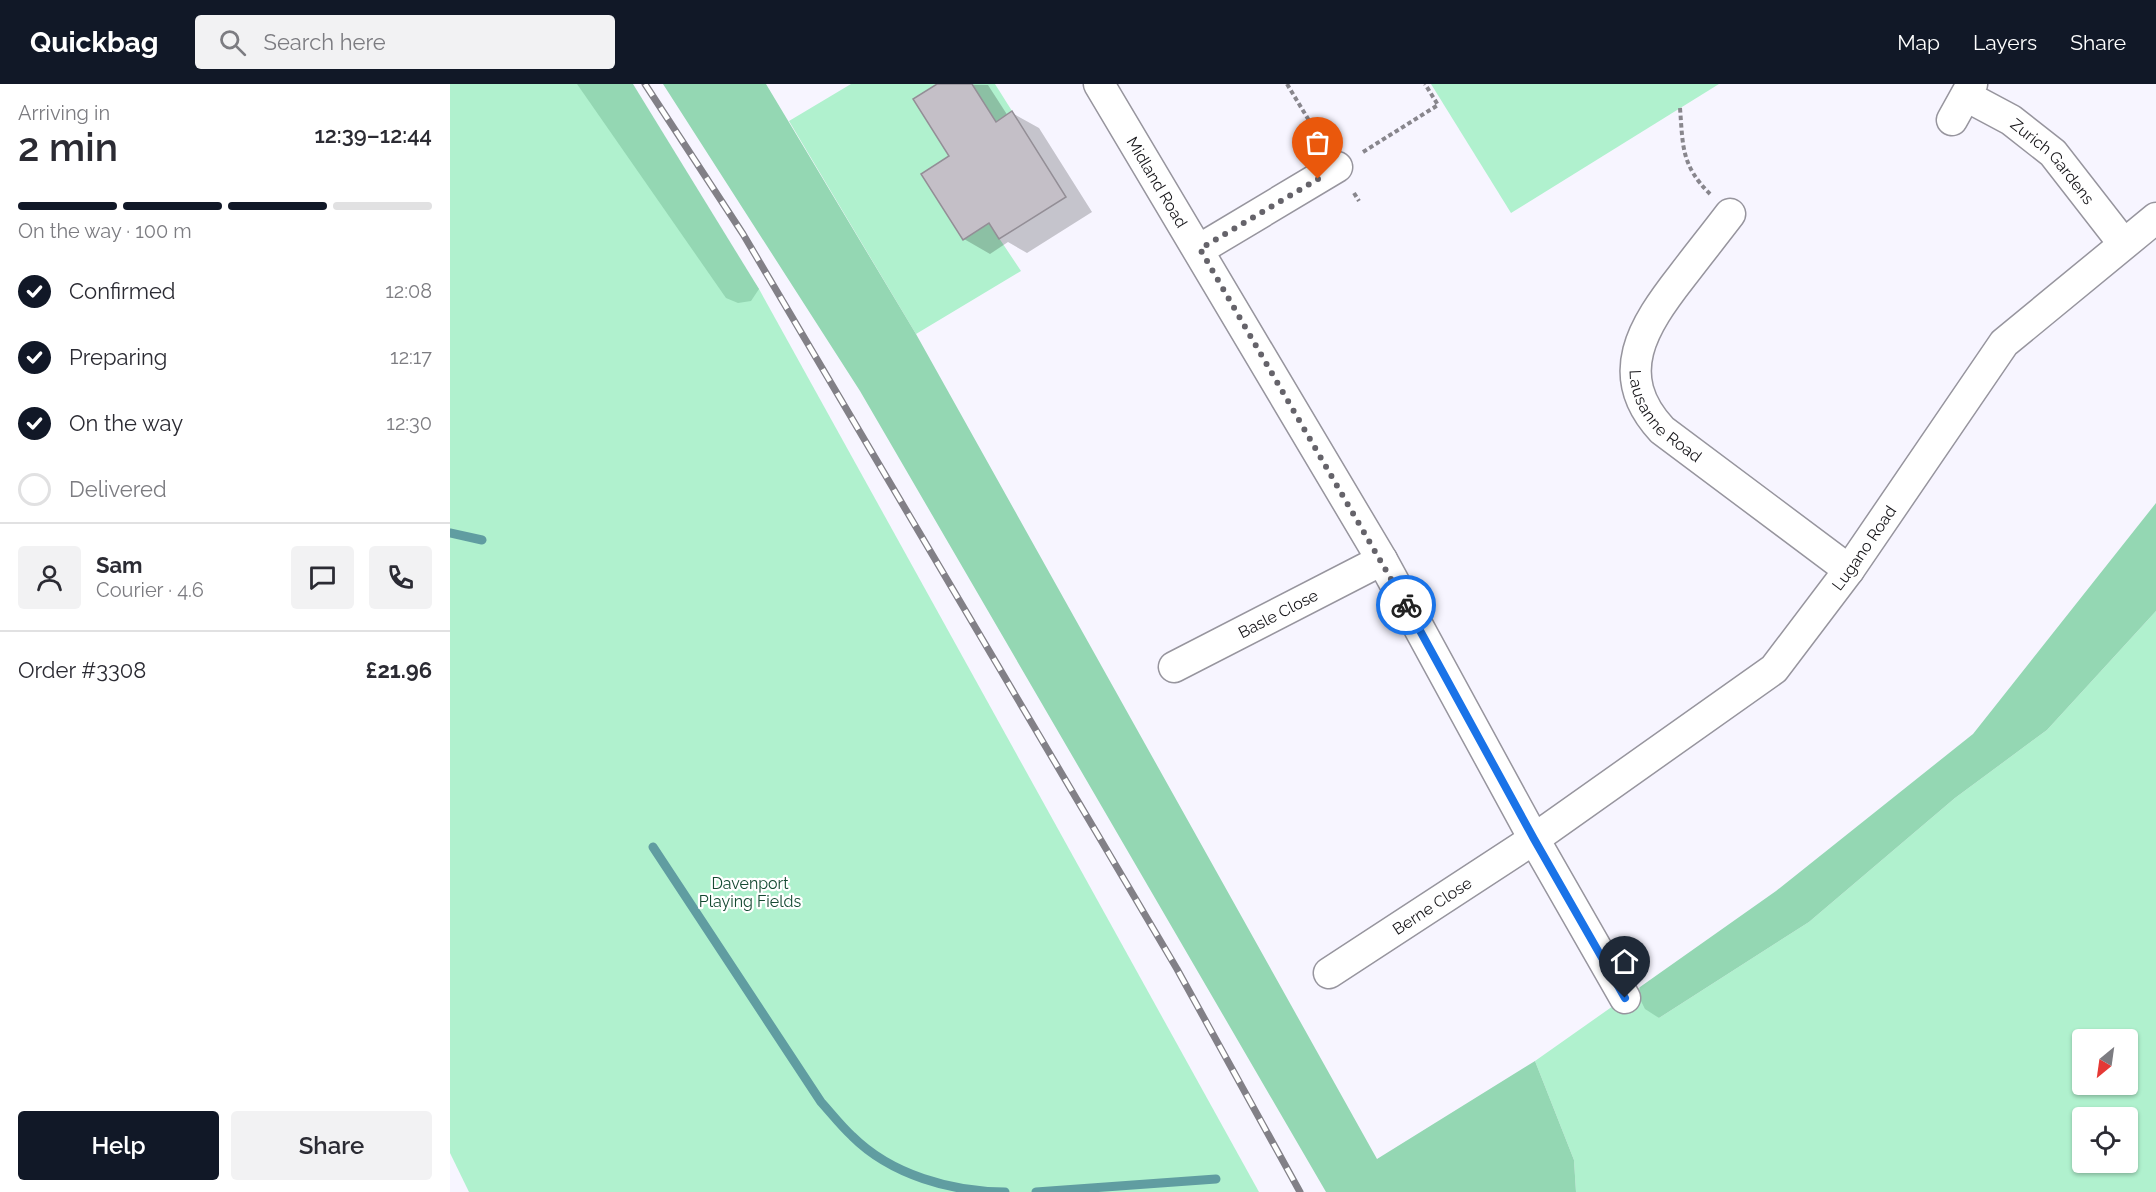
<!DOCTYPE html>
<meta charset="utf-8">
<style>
:root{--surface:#fff;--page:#f2f2f3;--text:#2b2b33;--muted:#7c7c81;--line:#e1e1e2;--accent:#111827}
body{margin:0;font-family:Raleway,sans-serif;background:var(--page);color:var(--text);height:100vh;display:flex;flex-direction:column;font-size:22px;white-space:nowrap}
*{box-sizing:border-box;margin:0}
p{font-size:20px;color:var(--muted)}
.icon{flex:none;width:33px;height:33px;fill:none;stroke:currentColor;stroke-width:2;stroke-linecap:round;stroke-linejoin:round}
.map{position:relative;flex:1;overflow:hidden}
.sheet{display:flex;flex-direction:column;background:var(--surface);width:450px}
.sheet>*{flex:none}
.needle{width:39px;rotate:209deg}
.buttons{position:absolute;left:1622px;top:945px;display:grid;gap:12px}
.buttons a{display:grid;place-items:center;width:66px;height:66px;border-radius:6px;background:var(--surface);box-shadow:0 2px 4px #0004;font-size:30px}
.pin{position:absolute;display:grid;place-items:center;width:51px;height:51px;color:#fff;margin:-62px -26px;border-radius:50% 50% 50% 0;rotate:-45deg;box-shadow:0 0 6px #0007}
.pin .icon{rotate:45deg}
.courier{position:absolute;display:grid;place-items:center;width:60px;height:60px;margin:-30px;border:4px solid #1a73e8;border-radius:50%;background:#fff;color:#222;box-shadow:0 2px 8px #0007}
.summary em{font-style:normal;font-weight:600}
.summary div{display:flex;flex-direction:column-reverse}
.summary{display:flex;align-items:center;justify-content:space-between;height:102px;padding:0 18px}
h1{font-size:39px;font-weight:600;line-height:45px}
.bar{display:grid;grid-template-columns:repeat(4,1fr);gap:9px 6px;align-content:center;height:72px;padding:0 18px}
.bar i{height:8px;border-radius:4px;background:var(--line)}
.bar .selected{background:var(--accent)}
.bar p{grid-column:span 4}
.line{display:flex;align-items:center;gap:15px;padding:0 18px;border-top:2px solid var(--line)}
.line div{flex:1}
.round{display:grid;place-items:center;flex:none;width:63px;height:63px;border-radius:6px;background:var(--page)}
ol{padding:0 18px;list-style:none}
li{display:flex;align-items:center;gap:18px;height:66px}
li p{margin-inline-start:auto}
li .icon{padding:6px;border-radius:50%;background:var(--accent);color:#fff;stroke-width:4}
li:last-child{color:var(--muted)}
li i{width:33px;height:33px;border:3px solid var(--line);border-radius:50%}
.primary-button{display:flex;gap:12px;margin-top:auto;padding:12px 18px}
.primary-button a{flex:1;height:69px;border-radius:6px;background:var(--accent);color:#fff;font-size:24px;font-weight:600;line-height:69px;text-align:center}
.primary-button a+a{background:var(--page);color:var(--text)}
header{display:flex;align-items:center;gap:36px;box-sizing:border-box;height:84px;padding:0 30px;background:var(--accent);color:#fff}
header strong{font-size:28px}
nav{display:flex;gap:33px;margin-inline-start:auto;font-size:21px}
.search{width:420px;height:54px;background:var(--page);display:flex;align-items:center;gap:15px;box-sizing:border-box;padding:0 21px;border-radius:6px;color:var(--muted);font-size:22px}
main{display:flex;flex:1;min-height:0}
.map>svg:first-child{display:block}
.green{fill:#b0f1ce;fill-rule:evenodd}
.forest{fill:#94d7b3}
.shadow{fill:#0003}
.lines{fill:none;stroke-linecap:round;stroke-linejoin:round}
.stream{stroke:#609da1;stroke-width:9}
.building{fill:#c4bfc7;stroke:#938e96;stroke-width:1.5}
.minor-casing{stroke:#97959e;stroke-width:33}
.path{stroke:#88868d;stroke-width:4;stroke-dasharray:4.5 3;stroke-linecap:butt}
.minor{stroke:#fff;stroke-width:30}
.rail-casing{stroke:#828087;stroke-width:7}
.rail{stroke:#fff;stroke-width:4.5;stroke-dasharray:14;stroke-linecap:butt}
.done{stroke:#65636a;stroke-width:6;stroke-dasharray:0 10.8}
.route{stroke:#1a73e8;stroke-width:8}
.labels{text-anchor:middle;stroke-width:4.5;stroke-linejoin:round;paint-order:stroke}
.street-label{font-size:16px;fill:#161519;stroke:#fff}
.park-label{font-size:16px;fill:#154932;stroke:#fff}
</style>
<header>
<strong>Quickbag</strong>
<div class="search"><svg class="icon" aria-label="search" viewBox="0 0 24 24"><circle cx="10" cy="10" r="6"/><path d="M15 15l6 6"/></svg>Search here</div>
<nav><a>Map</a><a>Layers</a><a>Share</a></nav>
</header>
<main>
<section class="sheet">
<div class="summary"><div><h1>2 min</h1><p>Arriving in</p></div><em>12:39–12:44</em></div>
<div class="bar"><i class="selected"></i><i class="selected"></i><i class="selected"></i><i></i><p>On the way · 100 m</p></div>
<ol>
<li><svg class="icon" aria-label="check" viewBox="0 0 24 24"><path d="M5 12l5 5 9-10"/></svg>Confirmed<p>12:08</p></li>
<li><svg class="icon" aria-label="check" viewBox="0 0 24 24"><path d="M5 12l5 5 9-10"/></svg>Preparing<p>12:17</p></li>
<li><svg class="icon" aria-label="check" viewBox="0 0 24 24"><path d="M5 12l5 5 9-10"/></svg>On the way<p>12:30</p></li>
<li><i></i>Delivered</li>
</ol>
<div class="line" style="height:108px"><a class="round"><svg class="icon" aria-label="person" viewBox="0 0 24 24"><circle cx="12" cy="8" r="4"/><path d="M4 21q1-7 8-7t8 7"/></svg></a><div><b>Sam</b><p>Courier · 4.6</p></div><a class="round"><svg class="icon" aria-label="chat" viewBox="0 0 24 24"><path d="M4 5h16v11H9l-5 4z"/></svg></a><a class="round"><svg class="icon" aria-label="phone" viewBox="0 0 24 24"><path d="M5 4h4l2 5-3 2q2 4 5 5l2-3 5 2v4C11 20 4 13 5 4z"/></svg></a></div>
<div class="line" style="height:78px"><div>Order #3308</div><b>£21.96</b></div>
<div class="primary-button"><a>Help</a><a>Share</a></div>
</section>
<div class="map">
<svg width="1706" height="1108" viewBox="0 0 1706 1108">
<rect width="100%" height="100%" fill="#f7f5ff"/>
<g class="green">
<polygon points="0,0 162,0 309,205 809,1108 19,1108 0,1069"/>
<polygon points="401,0 487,0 464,15 499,72 471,90 513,155 539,139 571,187 466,250 339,37"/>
<polygon points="522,0 545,0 562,27 546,38"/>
<polygon points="981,0 1269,0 1061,129"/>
<path d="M1706,527V1108H1126L1124,1076L1085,977L1190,903L1188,911L1209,934L1359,838L1505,714L1597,646ZM1632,956H1677V1000H1632ZM1632,1034H1677V1078H1632Z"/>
</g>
<g class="forest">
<polygon points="127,0 183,0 309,205 301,217 288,219 276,214"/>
<polygon points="213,0 316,0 466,250 927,1075 1085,977 1124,1076 1126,1108 876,1108 410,307"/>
<polygon points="1706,419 1706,527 1597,646 1505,714 1359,838 1209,934 1195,925 1188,911 1190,903 1326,807 1523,650"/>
</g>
<polygon class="shadow" points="489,0 538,1 558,32 562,29 589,44 642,128 577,169 558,158 540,170 514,155"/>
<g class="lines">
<g class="stream">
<polyline points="0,449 32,456"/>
<path d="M203,763L371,1018C381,1029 391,1042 402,1052C441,1091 502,1108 555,1108"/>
<polyline points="586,1108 766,1095"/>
</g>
</g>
<polygon class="building" points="487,0 522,0 546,38 562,27 616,113 549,155 539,139 513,156 471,90 499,72 463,15"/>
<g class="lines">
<defs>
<g id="minor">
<path id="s1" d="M649,0L932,476L1084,755L1175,914"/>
<path id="s2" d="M1516,12L1561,36L1603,69L1673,159"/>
<polyline points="1502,36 1522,0"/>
<path id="s3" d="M1280,130C1264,151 1248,171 1232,192C1193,242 1161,291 1212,346L1399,486"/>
<polyline points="750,165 887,83"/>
<path id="s4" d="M724,583L932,476"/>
<path id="s5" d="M879,889L1084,755L1324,585L1399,486L1554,259L1706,134"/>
</g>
</defs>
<use href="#minor" class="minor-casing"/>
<g class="path">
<polyline points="837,0 872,58"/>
<path d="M1230,24C1233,62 1231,81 1260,110"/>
<polyline points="913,68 988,21 975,0"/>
<polyline points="904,109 909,117"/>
</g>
<use href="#minor" class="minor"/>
<defs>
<polyline id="rail" points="195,0 293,150 727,885 850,1108"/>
</defs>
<use href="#rail" class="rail-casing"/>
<use href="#rail" class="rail"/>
</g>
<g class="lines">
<polyline class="done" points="868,95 750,165 956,521"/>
<polyline class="route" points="956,521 1084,755 1175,914"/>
</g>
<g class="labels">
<g class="street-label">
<text dy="6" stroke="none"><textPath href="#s2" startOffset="110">Zurich Gardens</textPath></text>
<text dy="6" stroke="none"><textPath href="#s1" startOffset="114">Midland Road</textPath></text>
<text dy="6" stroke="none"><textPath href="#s3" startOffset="242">Lausanne Road</textPath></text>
<text dy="6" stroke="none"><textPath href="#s5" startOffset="690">Lugano Road</textPath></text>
<text dy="6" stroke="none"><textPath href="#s4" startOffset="117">Basle Close</textPath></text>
<text dy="6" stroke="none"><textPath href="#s5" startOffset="123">Berne Close</textPath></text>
</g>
<g class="park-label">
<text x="300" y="805">Davenport<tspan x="300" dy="18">Playing Fields</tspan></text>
</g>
</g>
</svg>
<div class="buttons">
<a><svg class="needle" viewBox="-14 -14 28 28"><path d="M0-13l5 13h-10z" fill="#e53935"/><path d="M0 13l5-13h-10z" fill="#7c7c81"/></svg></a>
<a><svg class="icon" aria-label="locate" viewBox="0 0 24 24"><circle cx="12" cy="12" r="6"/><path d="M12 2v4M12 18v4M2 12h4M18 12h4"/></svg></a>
</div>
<div class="pin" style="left:868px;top:95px;background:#ea580c"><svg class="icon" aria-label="bag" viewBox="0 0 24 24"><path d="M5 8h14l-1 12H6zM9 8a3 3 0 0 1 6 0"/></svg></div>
<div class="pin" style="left:1175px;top:914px;background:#1f2937"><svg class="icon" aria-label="home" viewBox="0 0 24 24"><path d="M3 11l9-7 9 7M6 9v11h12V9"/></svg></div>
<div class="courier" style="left:956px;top:521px"><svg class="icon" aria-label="bike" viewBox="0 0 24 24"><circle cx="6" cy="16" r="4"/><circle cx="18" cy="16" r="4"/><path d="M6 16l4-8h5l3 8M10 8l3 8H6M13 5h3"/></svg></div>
</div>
</main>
